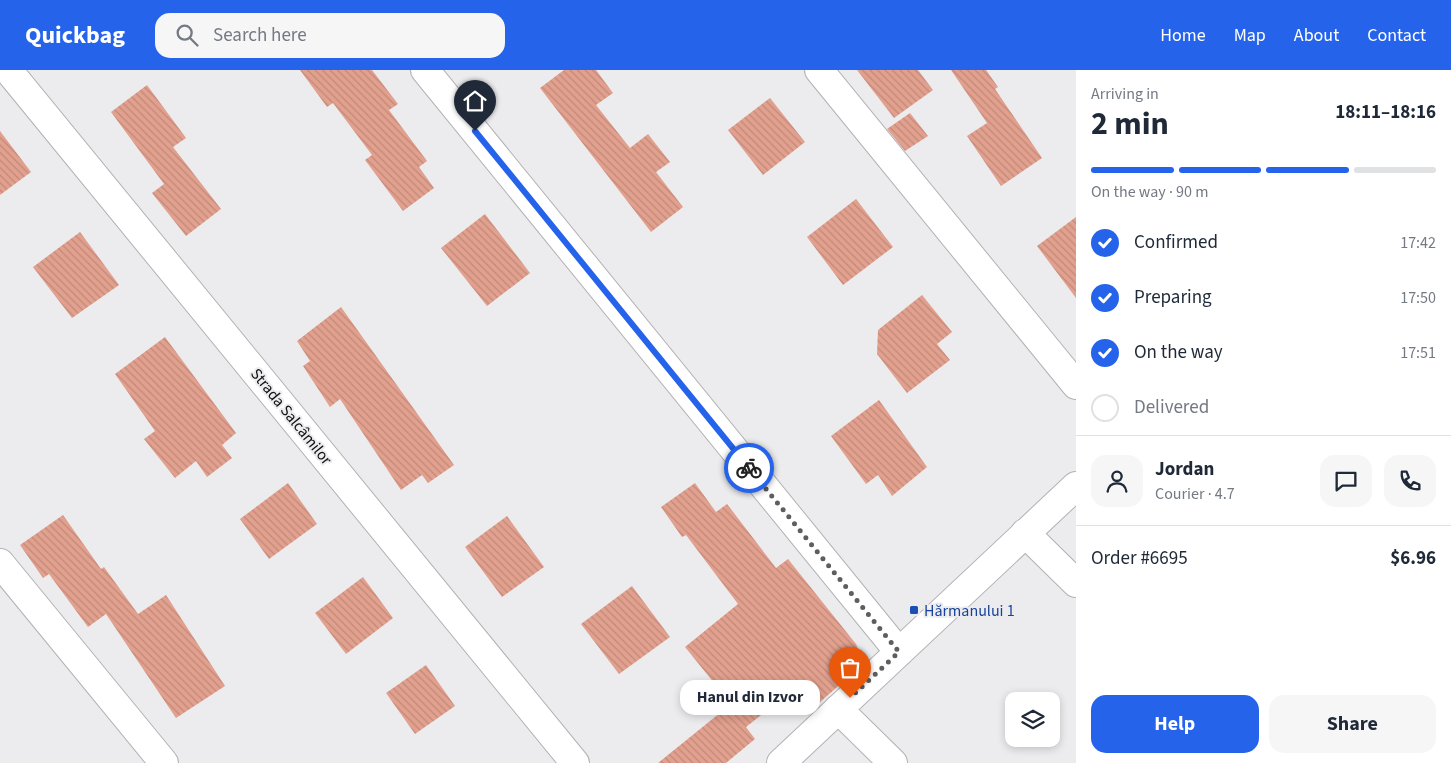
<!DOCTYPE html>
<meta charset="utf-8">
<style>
:root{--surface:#fff;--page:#f6f6f7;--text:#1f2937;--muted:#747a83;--line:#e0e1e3;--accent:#2563eb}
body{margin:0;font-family:"Source Sans 3",sans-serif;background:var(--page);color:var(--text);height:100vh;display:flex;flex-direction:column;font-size:19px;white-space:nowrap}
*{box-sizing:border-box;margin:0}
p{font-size:16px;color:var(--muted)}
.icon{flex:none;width:28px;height:28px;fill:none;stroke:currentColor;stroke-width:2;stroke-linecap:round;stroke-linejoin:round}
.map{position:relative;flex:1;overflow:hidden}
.panel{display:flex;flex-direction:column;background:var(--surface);width:375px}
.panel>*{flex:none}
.tools{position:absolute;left:1005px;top:622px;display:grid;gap:10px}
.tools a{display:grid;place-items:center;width:55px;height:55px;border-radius:10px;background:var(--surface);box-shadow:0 2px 8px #0003;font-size:25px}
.pin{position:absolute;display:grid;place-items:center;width:42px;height:42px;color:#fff;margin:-51px -21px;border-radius:50% 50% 50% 0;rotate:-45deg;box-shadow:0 0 5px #0007}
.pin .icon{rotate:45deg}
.courier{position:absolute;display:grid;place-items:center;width:50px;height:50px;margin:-25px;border:4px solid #2563eb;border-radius:50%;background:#fff;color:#222;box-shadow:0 1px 6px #0007}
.bubble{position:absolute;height:35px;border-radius:15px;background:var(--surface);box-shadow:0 2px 8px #0003;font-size:16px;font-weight:700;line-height:35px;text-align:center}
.summary em{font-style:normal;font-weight:700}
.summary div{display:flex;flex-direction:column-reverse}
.summary{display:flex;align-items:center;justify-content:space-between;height:85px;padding:0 15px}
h1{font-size:32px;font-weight:700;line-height:38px}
.bar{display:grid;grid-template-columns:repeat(4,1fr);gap:8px 5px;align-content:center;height:60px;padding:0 15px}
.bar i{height:6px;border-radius:4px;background:var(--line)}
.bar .current{background:var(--accent)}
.bar p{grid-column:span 4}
.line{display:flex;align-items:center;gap:12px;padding:0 15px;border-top:1px solid var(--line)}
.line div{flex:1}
.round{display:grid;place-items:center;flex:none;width:52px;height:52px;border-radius:15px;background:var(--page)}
ol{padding:0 15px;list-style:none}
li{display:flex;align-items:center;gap:15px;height:55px}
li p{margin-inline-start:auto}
li .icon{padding:5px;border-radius:50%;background:var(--accent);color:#fff;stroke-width:4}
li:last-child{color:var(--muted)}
li i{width:28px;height:28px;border:2px solid var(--line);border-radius:50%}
.primary-button{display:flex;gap:10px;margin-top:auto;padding:10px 15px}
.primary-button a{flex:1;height:58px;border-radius:15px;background:var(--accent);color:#fff;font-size:20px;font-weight:700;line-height:58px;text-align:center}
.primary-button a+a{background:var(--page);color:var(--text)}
header{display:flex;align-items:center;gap:30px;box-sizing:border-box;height:70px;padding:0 25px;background:var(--accent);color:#fff}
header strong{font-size:24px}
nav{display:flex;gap:28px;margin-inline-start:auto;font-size:18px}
.search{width:350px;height:45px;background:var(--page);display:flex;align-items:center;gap:12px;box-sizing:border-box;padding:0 18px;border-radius:15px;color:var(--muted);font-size:19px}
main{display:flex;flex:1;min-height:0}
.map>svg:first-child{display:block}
.building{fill:url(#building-back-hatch)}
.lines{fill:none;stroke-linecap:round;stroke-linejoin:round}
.street-casing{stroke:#b2b2b5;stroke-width:30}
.street{stroke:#fff;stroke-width:28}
.done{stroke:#5e5e5f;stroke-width:5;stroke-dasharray:0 9}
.route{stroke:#2563eb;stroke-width:6}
.transit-dot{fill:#1a4fb4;stroke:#ececef;stroke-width:2}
.labels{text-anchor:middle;stroke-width:4;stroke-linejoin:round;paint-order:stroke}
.street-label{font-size:16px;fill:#111;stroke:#ececef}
.transit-label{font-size:16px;fill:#164399;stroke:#ececef;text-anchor:start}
</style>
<header>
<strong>Quickbag</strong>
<div class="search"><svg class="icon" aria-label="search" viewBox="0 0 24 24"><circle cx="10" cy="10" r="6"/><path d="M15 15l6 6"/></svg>Search here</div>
<nav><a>Home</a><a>Map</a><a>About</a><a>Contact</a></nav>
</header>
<main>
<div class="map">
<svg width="1076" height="693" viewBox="0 0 1076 693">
<defs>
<pattern id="building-back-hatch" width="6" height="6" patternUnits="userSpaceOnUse" patternTransform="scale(1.25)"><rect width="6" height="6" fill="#e2a08e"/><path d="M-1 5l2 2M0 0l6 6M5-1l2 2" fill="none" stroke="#c18979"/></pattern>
</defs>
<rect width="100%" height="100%" fill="#ececef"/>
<g class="building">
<polygon points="300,0 372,0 398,34 389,40 427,91 419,97 434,118 403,141 365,90 372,85 333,33 327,37"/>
<polygon points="564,0 596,0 613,23 596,35 630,78 648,64 670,92 656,102 683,137 651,162 540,18"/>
<polygon points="857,0 918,0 933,20 894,48"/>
<polygon points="951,0 986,0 998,17 995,19 1042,88 1001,116 967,66 987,53"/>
<polygon points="147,15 186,68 173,77 221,139 186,166 152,123 164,114 111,42"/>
<polygon points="770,28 805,72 763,105 728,60"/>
<polygon points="910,43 928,66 905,81 887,59"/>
<polygon points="0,61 31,102 0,125"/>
<polygon points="856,129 893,177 843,215 807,167"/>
<polygon points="485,144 530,203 487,236 441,178"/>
<polygon points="1076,147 1076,228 1037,176"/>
<polygon points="80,162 119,215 72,248 33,197"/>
<polygon points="922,225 952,262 937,274 950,290 907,323 877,284 878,260"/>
<polygon points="341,237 454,395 428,413 422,405 401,420 340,329 330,337 303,296 310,291 297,271"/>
<polygon points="165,267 236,363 222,375 232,388 207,407 196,391 175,408 144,369 155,361 115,304"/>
<polygon points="879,330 927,397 892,426 878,405 866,414 831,366"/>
<polygon points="288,413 317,454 269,489 240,449"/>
<polygon points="695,413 716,442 727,434 776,498 788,489 856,574 860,583 861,596 819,633 802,613 746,657 755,669 726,693 658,693 731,634 685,577 738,534 686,465 682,467 661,437"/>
<polygon points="63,445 101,499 104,497 138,544 166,525 225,616 176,648 106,544 88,557 49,504 43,508 20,475"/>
<polygon points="507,446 544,497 502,527 465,477"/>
<polygon points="363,507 393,548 346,584 315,543"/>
<polygon points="632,516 670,567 619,604 581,554"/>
<polygon points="426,595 455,636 415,664 386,623"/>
</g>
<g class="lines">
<defs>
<g id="street">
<polyline points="8,0 575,693"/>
<polyline points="425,0 899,582"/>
<polyline points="819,0 1076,315"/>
<polyline points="1025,463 1076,513"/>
<polyline points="0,493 164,693"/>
<polyline points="838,639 893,693"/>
<polyline points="781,693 1076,416"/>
</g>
</defs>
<use href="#street" class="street-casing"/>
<use href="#street" class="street"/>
</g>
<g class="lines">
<polyline class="done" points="749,398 899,582 850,628"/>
<polyline class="route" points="475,61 749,398"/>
</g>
<rect class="transit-dot" x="909" y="535" width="10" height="10" rx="2.5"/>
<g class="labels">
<g class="street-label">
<text transform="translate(292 346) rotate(51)" y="6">Strada Salcâmilor</text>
</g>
<g class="transit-label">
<text x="924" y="546">Hărmanului 1</text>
</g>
</g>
</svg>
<div class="tools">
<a><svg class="icon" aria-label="layers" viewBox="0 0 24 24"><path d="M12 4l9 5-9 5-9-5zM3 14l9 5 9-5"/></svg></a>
</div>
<div class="pin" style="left:850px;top:628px;background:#ea580c"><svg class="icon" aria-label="bag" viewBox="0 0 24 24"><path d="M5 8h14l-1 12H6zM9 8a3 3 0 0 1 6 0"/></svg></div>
<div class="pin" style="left:475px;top:61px;background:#1f2937"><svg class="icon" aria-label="home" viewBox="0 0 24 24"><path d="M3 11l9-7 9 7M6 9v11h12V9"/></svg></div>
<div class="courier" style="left:749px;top:398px"><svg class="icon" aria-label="bike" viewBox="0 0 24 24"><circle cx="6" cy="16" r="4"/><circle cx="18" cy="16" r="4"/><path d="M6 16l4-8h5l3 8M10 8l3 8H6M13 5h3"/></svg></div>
<div class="bubble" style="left:680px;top:610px;width:140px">Hanul din Izvor</div>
</div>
<section class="panel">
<div class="summary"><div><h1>2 min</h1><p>Arriving in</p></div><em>18:11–18:16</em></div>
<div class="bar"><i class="current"></i><i class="current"></i><i class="current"></i><i></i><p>On the way · 90 m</p></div>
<ol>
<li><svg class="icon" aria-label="check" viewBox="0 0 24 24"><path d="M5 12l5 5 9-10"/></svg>Confirmed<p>17:42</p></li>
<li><svg class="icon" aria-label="check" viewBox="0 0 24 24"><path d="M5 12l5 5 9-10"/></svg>Preparing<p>17:50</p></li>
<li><svg class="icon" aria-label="check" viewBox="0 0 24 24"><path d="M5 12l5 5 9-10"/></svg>On the way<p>17:51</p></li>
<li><i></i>Delivered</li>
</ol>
<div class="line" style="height:90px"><a class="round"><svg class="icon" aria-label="person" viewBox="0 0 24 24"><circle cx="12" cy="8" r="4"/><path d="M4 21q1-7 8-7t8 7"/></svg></a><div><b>Jordan</b><p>Courier · 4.7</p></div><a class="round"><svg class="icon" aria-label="chat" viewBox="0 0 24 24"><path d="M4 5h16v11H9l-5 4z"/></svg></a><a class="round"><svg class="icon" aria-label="phone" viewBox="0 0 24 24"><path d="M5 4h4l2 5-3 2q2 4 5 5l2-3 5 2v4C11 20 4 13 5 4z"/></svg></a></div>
<div class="line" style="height:65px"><div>Order #6695</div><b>$6.96</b></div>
<div class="primary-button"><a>Help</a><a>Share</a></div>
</section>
</main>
